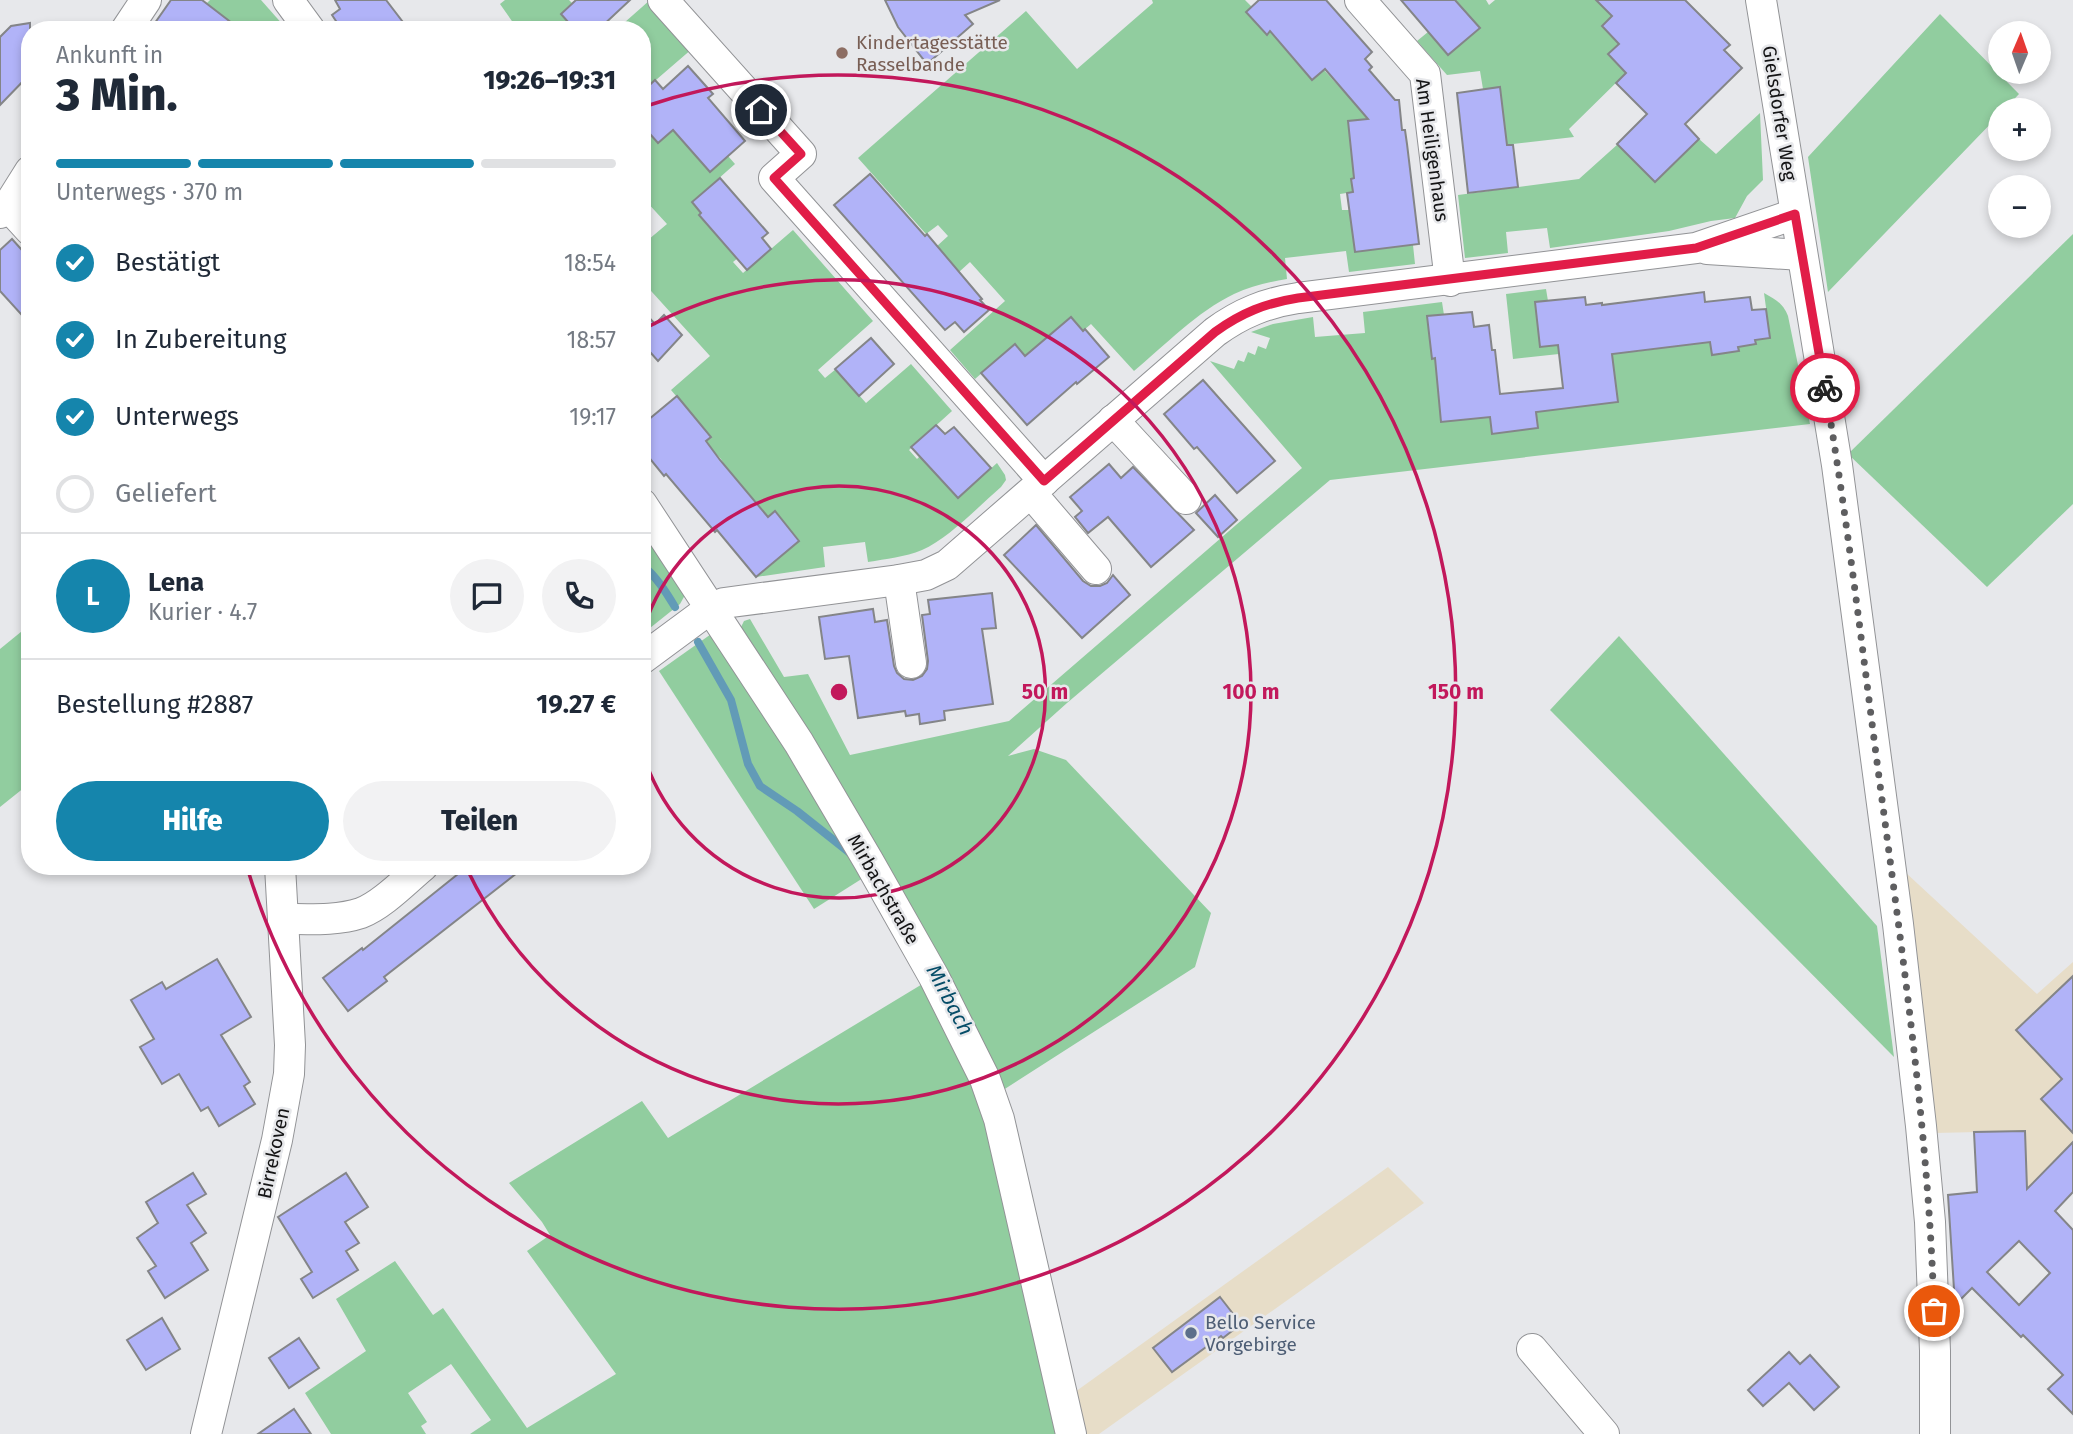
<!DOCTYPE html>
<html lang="de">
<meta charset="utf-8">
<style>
:root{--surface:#fff;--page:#f2f2f3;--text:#1f2937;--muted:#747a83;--line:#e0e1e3;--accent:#1585ac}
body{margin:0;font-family:"Fira Sans",sans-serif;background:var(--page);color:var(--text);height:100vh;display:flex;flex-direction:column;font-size:26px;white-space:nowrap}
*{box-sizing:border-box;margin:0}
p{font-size:23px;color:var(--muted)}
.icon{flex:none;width:38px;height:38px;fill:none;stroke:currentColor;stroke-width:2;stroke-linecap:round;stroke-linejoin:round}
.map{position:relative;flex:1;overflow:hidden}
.details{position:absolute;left:21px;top:21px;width:630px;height:854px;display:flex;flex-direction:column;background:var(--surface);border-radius:28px;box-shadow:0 4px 10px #0003}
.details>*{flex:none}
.needle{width:46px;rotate:2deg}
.tools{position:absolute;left:1988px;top:21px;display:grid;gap:14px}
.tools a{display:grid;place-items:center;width:63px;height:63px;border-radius:50%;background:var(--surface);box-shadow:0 4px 10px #0003;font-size:35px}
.pin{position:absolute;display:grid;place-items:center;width:60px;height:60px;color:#fff;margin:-30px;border:4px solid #fff;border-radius:50%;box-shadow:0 2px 7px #0007}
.courier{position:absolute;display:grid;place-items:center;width:70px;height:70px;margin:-35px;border:5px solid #e11d48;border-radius:50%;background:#fff;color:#222;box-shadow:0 2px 9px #0007}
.overview em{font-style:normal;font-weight:800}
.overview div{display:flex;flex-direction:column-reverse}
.overview{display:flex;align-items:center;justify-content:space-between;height:119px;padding:0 35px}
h1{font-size:46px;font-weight:800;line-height:52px}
.bar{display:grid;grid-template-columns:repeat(4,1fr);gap:10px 7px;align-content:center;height:84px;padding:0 35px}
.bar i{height:9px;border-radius:5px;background:var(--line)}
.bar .on{background:var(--accent)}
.bar p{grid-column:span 4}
.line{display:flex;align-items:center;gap:18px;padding:0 35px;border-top:2px solid var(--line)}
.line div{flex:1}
.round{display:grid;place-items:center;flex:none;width:74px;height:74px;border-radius:37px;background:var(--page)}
ol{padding:0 35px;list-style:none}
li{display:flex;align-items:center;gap:21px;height:77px}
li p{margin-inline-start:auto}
li .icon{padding:7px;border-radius:50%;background:var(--accent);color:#fff;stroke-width:4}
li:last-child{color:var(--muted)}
li i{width:38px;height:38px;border:4px solid var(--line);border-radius:50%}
.primary-button{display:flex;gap:14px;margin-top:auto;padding:14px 35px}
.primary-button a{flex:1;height:80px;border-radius:42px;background:var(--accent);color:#fff;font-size:28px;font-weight:800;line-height:80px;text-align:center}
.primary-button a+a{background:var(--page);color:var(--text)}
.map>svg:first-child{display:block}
.commercial{fill:#e7ddc8}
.green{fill:#91cd9f}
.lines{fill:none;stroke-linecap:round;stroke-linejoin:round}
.stream{stroke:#629bb7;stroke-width:8}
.building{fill:#b1b3f8;stroke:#848588;stroke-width:2;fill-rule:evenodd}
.minor-casing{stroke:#929396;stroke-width:32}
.minor{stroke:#fff;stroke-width:30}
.done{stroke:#5e5e60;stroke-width:7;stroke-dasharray:0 12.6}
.route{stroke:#e11d48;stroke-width:9}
.ring{fill:none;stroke:#c2185b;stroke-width:3.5}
.education-dot{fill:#8d6e63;stroke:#e7e8eb;stroke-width:2.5}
.service-dot{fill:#5c6f8a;stroke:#e7e8eb;stroke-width:2.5}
.labels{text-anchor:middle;stroke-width:5;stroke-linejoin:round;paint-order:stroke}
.education-label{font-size:19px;fill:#785e54;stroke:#e7e8eb;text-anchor:start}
.street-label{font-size:19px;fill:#141415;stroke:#e7e8eb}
.service-label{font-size:19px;fill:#4e5e75;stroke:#e7e8eb;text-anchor:start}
.water-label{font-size:21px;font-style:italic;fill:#064d68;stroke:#e7e8eb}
.centre{fill:#c2185b;stroke:#e7e8eb;stroke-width:3.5}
.ring-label{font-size:21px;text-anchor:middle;font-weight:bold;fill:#c2185b;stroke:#e7e8eb;stroke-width:5;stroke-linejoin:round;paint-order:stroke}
</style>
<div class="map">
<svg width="2073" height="1434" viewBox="0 0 2073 1434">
<rect width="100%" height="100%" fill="#e7e8eb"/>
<g class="commercial">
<polygon points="1905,872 2037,994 2073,962 2073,1192 2027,1241 2025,1131 1934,1133"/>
<polygon points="1388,1167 1424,1203 1099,1434 1075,1434 1068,1397"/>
</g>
<g class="green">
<polygon points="210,0 261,0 284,26 282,30 242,30 206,4"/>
<polygon points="505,0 569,0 572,3 561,14 575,30 507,30 514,24 500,4"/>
<polygon points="650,0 693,48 642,92 642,30 616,30"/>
<path d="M1152,0H1245L1252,7L1267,34L1280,23L1312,79L1324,70L1344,92L1353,84L1379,117L1348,122L1354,178L1351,179L1353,192L1340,194L1342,210H1349L1355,252L1413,245L1415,264L1349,272L1346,251L1285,258L1287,279C1269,282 1251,286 1234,294C1198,311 1164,346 1134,371L1091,324L1037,370L1015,344L975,379L950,350L1005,301L970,262L959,272L936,247L948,236L938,225L926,234L858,158L1026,11L1077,69L1153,3Z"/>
<polygon points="1455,0 1486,0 1489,5 1495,0 1596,0 1612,16 1619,44 1608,55 1626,73 1569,129 1574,137 1504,145 1506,134 1500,87 1483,89 1480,71 1447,75 1417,41 1428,32 1448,55 1479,28"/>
<polygon points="1940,14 2019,94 2004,110 2000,110 2000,114 1828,292 1808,157"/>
<polygon points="1760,113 1763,180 1747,196 1735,218 1711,221 1669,231 1550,248 1547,228 1506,232 1508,253 1465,258 1458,195 1579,179 1618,144 1655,182 1699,139 1716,154"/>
<path d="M689,115L686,144L709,171L728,156L735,164L692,202L701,213L700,215L738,258L733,262L743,273L793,230L873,321L818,370L825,378L836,369L866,403L911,364L952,411L909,450L917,459L920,456L958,498L997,463L1005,475L1006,480L1001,487C979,506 948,539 922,550C905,557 886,559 868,562L865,542L823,547L825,567L756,577L799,540L775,512L759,525L721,459L714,452L705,459L696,450L711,437L671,390L710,356L642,281V245L667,224L645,200L642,202V125L658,143Z"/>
<polygon points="2073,234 2073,504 1987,587 1848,454"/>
<path d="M1546,289L1548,301L1535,303L1540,346L1605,336L1602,305L1614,303L1617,327L1633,352L1710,342L1712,355L1738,351V347L1756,344L1755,340L1770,337L1764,293C1776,300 1783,303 1788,316L1810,424L1330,480L1067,703L1008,756L1034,749L1066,760L1211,913L1195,967L997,1094L743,635L741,627L744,621L750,619L784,677L808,674L850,755L1009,721L1302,468L1210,361L1234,369L1238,360L1244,362L1248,352L1255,355L1258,346L1266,349L1270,338L1251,332L1273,324L1313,317L1315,337L1365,333L1363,312L1442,302L1444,315L1428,317L1432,359L1476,354L1484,363L1436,369L1441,422L1490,417L1492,434L1538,428L1534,391L1563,388L1566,408L1618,402L1612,360L1559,354L1513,359L1506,294Z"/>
<polygon points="642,520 685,595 680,604 650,628 642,619"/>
<polygon points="27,627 30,630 30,783 0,807 0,649"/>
<polygon points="714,632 871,873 814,909 659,671"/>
<polygon points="1619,636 1877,926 1894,1057 1550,710"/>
<polygon points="929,980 987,1093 1065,1434 470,1434 491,1420 451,1364 408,1393 427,1422 421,1426 426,1434 331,1434 305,1393 366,1351 336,1299 395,1261 433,1315 443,1308 527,1428 616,1374 527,1251 550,1235 542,1222 509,1183 642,1101 668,1138"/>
</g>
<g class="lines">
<g class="stream">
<path d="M642,565C656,576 666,592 675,607"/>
<polyline points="698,642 731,700 748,764 760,786 797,811 850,853"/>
</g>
</g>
<g class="building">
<polygon points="171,0 202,0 241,30 150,30"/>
<polygon points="335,0 386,0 409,30 342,30 332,15 340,9"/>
<polygon points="576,0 630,0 598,30 575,30 561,14"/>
<polygon points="885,0 1000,0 965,15 973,24 927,64 898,27"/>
<polygon points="1259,0 1326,0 1372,52 1365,59 1372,67 1369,70 1395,100 1399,100 1402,130 1405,130 1407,144 1419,244 1355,252 1347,193 1353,192 1351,179 1354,178 1348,121 1368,119 1325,69 1312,80 1270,31 1267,35 1246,12"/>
<polygon points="1401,0 1455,0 1480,28 1448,55"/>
<polygon points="1596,0 1685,0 1730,45 1724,50 1742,68 1685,124 1699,139 1655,182 1617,144 1647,114 1616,83 1626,73 1608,54 1619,44 1602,26 1612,16"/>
<polygon points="30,23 30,74 0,105 0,37 11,26"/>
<polygon points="688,66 713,94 708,98 745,141 710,172 673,130 658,143 642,125 642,92 655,80 663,89"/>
<polygon points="1500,87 1507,145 1513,145 1518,187 1468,193 1457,93"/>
<polygon points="870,174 925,236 927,234 982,299 980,300 989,310 964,332 955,322 945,330 834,205"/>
<polygon points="720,178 768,233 762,238 771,249 747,270 699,215 701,213 692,202"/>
<polygon points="12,239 30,259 30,324 0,291 0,250"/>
<polygon points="1704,292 1705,302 1750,297 1752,310 1766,309 1770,338 1755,340 1756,344 1738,347 1739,351 1712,355 1710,342 1612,354 1618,402 1536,412 1538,428 1492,434 1490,417 1441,422 1435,358 1432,359 1427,316 1472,312 1474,327 1489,325 1492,350 1495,350 1500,394 1563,388 1558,345 1540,347 1535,302 1585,297 1586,305 1602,303 1602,305"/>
<polygon points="642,310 655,324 664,315 682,335 658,361 642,343"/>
<polygon points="1071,317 1083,331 1085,329 1109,357 1077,384 1076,382 1027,425 981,373 1015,344 1025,356"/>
<polygon points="871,338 894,364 859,396 835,369"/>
<polygon points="1203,380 1275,461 1237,493 1197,447 1194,449 1164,414"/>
<polygon points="677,396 711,437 706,441 720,460 768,517 775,511 799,541 756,577 717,530 715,532 666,474 664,476 642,449 642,425"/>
<polygon points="936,425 945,434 954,427 991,468 958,498 911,447"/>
<polygon points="1109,464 1121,478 1133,467 1194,530 1151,567 1108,517 1088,533 1075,517 1082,511 1070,497"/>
<polygon points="1215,495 1237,520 1218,537 1196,513"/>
<polygon points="1036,525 1083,581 1091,586 1100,586 1107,583 1113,575 1130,595 1082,638 1004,555"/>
<polygon points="992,593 996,628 982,629 993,704 944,711 945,720 920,724 919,714 906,716 905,711 858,718 849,656 825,659 819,617 873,609 875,622 887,620 894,666 897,673 904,679 913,680 922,676 927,669 928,661 922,615 930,614 928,600"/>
<polygon points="468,866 526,866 384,977 387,981 348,1011 323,978 362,948 363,950"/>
<polygon points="217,959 251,1017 221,1035 250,1082 244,1086 255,1104 219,1126 208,1107 201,1111 179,1074 162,1084 140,1047 154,1039 131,1000 162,982 166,989"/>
<polygon points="2073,976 2073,1133 2041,1099 2062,1079 2016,1030"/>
<path d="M2025,1131L2027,1189L2073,1142V1192L2055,1211L2073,1230V1414L2048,1389L2063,1375L2023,1335L2021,1337L1972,1288L1955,1305L1948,1195L1977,1192L1974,1132ZM2019,1241L2050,1273L2019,1305L1987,1272Z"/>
<polygon points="193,1173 206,1194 187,1205 206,1233 191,1243 208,1270 165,1298 148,1271 156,1266 137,1238 158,1223 146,1202"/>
<polygon points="346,1173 368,1207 345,1222 359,1243 346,1251 358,1270 313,1298 301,1279 312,1272 278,1217"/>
<polygon points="1220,1297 1241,1324 1223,1338 1221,1336 1172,1372 1153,1348"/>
<polygon points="162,1318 180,1349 146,1370 127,1340"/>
<polygon points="299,1338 319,1368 289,1388 269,1358"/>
<polygon points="1789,1352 1800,1364 1810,1355 1839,1387 1814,1410 1789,1383 1763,1406 1748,1390"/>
<polygon points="294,1409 311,1434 258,1434"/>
</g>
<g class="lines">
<defs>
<g id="minor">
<polyline points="288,0 310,30"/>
<polyline points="663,0 801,154 774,178 1044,481"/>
<polyline points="1360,0 1425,74 1450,281"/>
<polyline points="1761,0 1837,465 1898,924 1921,1126 1930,1222 1935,1351 1935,1434"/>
<polyline points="126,30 146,0"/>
<polyline points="8,206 30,230"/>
<polyline points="0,213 8,206 30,171"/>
<polyline points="1707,249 1802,255"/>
<polyline points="1113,420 1186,499"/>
<polyline points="1031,493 1096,569"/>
<polyline points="642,504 799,743 869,862 934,977 985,1079 999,1119 1071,1434"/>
<polyline points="899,580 911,663"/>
<path d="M642,659L711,608L724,603L899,580L926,575L947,565L1215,332C1241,313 1266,303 1298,298L1696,248L1795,214"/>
<path d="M283,919C308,919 337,921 361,913C382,905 405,881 423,866"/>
<polyline points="1532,1349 1604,1434"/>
<polyline points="206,1434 277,1140 289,1074 290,1045 280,866"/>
</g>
</defs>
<use href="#minor" class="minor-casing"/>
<use href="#minor" class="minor"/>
</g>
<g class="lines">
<path class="done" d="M1825,388C1849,527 1864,667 1883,807C1905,973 1929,1144 1934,1311"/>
<path class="route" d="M761,110L801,154L774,178L1044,481L1215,332C1241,313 1266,303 1298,298L1696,248L1795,214L1825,388"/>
</g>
<g class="ring">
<path d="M643 630A206 206 0 1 1 643 754"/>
<path d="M642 330A412 412 0 1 1 467 869"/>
<path d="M643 107A617 617 0 1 1 247 867"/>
</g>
<circle class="education-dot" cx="842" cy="53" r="7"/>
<circle class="service-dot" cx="1191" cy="1333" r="7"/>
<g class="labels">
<g class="education-label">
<text x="856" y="49">Kindertagesstätte<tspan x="856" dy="22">Rasselbande</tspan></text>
</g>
<g class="street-label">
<text transform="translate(1780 113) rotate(81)" y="7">Gielsdorfer Weg</text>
<text transform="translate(1433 150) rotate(82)" y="7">Am Heiligenhaus</text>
<text transform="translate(884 889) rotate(60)" y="7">Mirbachstraße</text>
<text transform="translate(273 1153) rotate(-78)" y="7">Birrekoven</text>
</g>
<g class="service-label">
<text x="1205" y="1329">Bello Service<tspan x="1205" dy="22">Vorgebirge</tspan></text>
</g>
<g class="water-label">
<text transform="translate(950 1000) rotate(62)" y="7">Mirbach</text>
</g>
</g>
<circle cx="839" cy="692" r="10" class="centre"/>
<g class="ring-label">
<text x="1045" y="699">50 m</text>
<text x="1251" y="699">100 m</text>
<text x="1456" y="699">150 m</text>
</g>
</svg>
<div class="tools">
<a><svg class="needle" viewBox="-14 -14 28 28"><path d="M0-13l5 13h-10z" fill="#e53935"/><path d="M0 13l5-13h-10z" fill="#747a83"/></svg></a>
<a>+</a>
<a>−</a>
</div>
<div class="pin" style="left:1934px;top:1311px;background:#ea580c"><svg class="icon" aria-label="bag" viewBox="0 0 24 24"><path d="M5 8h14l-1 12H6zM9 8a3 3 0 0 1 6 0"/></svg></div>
<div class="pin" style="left:761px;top:110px;background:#1f2937"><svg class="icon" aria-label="home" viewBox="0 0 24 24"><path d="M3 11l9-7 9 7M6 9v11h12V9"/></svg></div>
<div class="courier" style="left:1825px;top:388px"><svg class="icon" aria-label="bike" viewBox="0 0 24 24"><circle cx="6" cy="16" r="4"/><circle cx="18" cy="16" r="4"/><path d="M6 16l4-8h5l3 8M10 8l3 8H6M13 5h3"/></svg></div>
<section class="details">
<div class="overview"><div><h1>3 Min.</h1><p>Ankunft in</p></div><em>19:26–19:31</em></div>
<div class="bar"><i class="on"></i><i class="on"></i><i class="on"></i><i></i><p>Unterwegs · 370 m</p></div>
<ol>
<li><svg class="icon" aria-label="check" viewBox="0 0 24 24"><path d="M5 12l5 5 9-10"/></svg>Bestätigt<p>18:54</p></li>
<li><svg class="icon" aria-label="check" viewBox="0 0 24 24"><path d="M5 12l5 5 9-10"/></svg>In Zubereitung<p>18:57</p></li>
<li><svg class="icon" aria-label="check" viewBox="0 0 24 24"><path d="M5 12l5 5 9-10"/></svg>Unterwegs<p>19:17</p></li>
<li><i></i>Geliefert</li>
</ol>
<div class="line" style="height:126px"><b class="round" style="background:var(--accent);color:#fff">L</b><div><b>Lena</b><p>Kurier · 4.7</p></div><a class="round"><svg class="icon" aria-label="chat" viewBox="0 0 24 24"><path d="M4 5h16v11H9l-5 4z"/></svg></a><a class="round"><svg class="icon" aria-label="phone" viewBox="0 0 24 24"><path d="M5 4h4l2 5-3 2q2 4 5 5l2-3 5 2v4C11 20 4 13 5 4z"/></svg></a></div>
<div class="line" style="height:91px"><div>Bestellung #2887</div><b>19.27 €</b></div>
<div class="primary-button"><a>Hilfe</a><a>Teilen</a></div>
</section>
</div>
